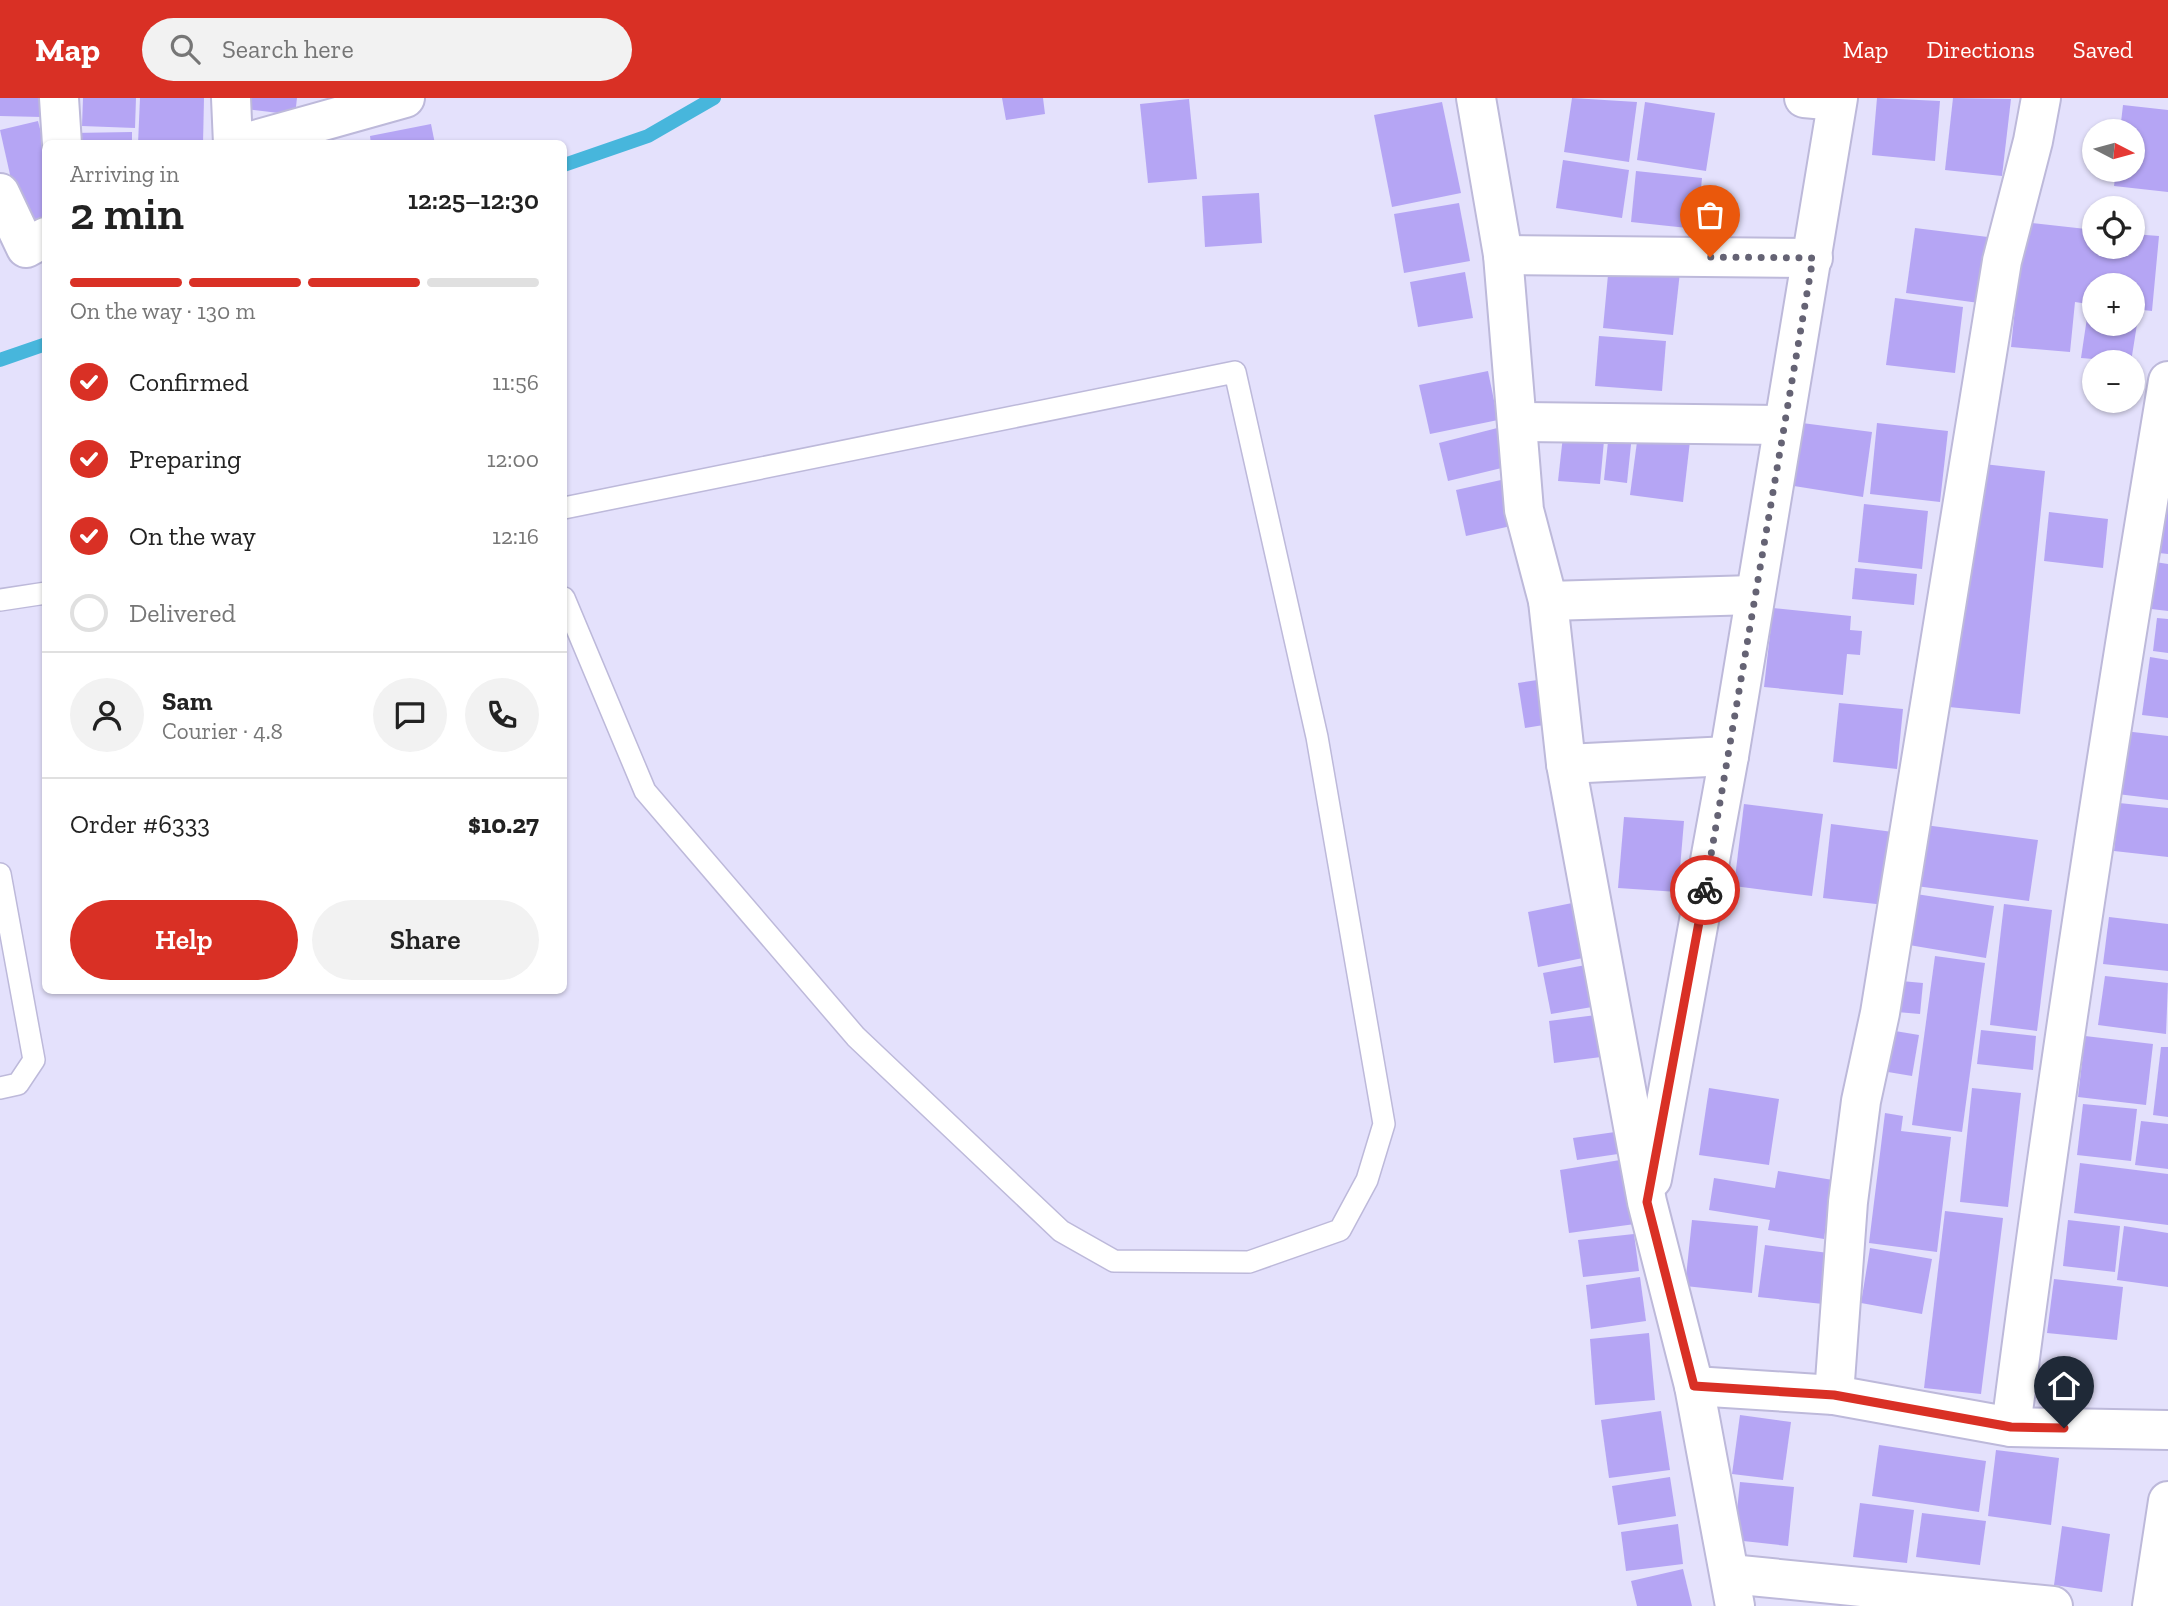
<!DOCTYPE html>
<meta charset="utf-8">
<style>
:root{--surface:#fff;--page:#f2f2f2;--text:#222;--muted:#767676;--line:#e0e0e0;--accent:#d93025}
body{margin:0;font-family:"Zilla Slab",serif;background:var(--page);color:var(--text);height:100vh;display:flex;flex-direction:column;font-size:26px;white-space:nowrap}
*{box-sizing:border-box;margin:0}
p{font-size:23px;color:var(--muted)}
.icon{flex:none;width:38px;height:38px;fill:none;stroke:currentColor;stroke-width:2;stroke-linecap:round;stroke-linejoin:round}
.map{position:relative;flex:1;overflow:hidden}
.side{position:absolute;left:42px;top:42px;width:525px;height:854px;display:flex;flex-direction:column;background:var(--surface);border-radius:10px;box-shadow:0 2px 5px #0004}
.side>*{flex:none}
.needle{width:46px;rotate:96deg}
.controls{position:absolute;left:2082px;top:21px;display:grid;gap:14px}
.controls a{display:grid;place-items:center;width:63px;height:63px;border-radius:50%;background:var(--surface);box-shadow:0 2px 5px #0004;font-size:35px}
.pin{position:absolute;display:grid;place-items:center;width:60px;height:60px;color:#fff;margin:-72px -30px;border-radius:50% 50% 50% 0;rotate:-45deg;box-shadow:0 0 7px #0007}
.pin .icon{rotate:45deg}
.courier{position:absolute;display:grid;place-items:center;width:70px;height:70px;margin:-35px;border:5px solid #d93025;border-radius:50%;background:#fff;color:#222;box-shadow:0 2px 9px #0007}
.headline em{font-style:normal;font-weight:600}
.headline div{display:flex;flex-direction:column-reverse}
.headline{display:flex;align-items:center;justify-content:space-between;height:119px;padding:0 28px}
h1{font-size:46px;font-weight:600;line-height:52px}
.bar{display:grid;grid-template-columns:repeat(4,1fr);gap:10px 7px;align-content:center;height:84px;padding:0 28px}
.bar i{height:9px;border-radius:5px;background:var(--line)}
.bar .selected{background:var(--accent)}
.bar p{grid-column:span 4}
.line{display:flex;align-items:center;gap:18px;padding:0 28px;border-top:2px solid var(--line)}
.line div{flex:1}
.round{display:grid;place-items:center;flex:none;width:74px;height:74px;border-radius:37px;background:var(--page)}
ol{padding:0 28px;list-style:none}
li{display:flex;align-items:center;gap:21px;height:77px}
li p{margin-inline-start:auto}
li .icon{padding:7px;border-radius:50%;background:var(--accent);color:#fff;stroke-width:4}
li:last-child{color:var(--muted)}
li i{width:38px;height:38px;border:4px solid var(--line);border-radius:50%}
.primary-button{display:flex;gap:14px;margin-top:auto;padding:14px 28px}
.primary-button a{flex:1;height:80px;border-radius:42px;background:var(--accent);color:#fff;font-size:28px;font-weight:600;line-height:80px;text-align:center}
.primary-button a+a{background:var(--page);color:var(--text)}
header{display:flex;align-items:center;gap:42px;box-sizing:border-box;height:98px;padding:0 35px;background:var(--accent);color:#fff}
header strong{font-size:33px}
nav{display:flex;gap:38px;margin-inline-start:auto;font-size:24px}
.search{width:490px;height:63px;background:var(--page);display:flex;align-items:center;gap:18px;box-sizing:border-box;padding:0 24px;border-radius:38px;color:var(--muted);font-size:26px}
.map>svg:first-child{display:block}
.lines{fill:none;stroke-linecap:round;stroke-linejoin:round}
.stream{stroke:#47b6dc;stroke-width:14}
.building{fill:#b5a5f4}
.service-casing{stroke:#bdb9da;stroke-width:24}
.minor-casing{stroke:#bdb9da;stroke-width:42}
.service{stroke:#fff;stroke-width:21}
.minor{stroke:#fff;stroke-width:38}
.done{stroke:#656374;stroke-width:7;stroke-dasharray:0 12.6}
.route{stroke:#d93025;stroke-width:9}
</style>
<header>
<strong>Map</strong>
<div class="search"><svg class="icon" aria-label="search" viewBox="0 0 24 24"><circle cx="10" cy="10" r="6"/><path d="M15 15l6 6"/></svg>Search here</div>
<nav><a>Map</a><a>Directions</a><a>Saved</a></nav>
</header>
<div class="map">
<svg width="2168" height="1508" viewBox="0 0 2168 1508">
<rect width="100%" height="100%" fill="#e4e1fc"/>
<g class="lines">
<g class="stream">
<polyline points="564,67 648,38 714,0"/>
<polyline points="0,262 46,246"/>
</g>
</g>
<g class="building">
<polygon points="0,0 41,0 41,19 0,18"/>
<polygon points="83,0 136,0 135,30 82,28"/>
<polygon points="140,0 204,0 203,46 138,46"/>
<polygon points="238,0 297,0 295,17 237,10"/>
<polygon points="1002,0 1043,0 1045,16 1006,22"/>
<polygon points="1572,0 1637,4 1629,64 1564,54"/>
<polygon points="1877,0 1940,3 1935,63 1872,57"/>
<polygon points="1953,0 2011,1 2002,78 1945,72"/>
<polygon points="1189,1 1197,81 1148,85 1140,6"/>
<polygon points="1442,4 1461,95 1392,109 1374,17"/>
<polygon points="1645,4 1715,15 1706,73 1637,62"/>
<polygon points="2123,7 2168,12 2168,94 2114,88 2116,72 2133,72 2133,33 2120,33"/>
<polygon points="38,23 46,54 46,125 22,130 0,32"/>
<polygon points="431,26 435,46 371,46 370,38"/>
<polygon points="132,34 132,46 72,46 72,35"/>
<polygon points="1563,62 1629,72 1622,120 1556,110"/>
<polygon points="1636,73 1702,80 1697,131 1631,124"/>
<polygon points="1259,95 1262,145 1205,149 1202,98"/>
<polygon points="1459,105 1470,163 1404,175 1394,116"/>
<polygon points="2024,124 2095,132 2095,149 2133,149 2133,136 2159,138 2152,213 2133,211 2133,187 2095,187 2095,207 2075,204 2070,254 2011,249"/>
<polygon points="1915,130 1988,139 1979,205 1906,195"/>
<polygon points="1609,166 1680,174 1673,237 1603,230"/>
<polygon points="1465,174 1473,220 1418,229 1410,184"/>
<polygon points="1895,200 1963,209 1955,275 1886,267"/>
<polygon points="2088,213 2095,214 2095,226 2133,226 2133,220 2138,220 2131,264 2081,260"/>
<polygon points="1599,238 1666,243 1662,293 1595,288"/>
<polygon points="1488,273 1498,322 1430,336 1419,287"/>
<polygon points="1802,325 1872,334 1863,399 1794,388"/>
<polygon points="1877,325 1948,333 1940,404 1870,396"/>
<polygon points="1505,328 1514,367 1448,383 1439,345"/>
<polygon points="1564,329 1605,332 1600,386 1558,383"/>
<polygon points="1609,334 1632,337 1627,385 1604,382"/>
<polygon points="1638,336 1690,343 1683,404 1630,397"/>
<polygon points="1975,365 2045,373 2020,616 1949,609"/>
<polygon points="1501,382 1511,428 1466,438 1456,392"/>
<polygon points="2168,396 2168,456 2150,454"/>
<polygon points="1864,406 1928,413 1922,471 1858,464"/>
<polygon points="2049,414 2108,421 2103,470 2044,463"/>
<polygon points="2149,463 2168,466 2168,513 2143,510"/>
<polygon points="1855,470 1917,476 1914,507 1852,501"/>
<polygon points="1773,510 1851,518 1850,532 1862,533 1860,557 1847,556 1843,597 1764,589"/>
<polygon points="2157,520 2168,521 2168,555 2153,553"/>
<polygon points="2150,559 2168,562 2168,620 2142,617"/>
<polygon points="1544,581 1550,626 1525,630 1518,585"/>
<polygon points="1839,605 1903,611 1897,671 1833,664"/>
<polygon points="2124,633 2168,638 2168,702 2117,696"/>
<polygon points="2119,705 2168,710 2168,759 2114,753"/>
<polygon points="1744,706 1823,716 1812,798 1734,788"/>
<polygon points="1624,719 1684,723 1678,794 1618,790"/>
<polygon points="1831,726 1893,734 1885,807 1823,800"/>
<polygon points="1925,727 2038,742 2029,803 1916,788"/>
<polygon points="1916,796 1994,808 1986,860 1909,847"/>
<polygon points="1577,804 1588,859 1538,869 1528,814"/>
<polygon points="2004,806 2052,812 2037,933 1990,927"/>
<polygon points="2109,819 2168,826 2168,873 2103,866"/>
<polygon points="1935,858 1985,865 1962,1034 1912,1027"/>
<polygon points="1591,866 1598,908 1551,916 1543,875"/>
<polygon points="2105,878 2168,885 2166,936 2098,927"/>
<polygon points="1901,883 1923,885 1920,916 1897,914"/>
<polygon points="1596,917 1601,959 1554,965 1549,923"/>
<polygon points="1981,932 2036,938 2033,972 1977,966"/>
<polygon points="1895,933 1919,937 1912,978 1888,974"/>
<polygon points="2085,938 2153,946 2146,1007 2078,999"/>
<polygon points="2161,949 2168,949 2168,1019 2153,1017"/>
<polygon points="1709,990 1779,1001 1769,1067 1699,1057"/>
<polygon points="1972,990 2021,995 2008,1109 1960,1104"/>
<polygon points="2083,1006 2137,1011 2131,1063 2077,1057"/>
<polygon points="1885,1015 1903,1018 1901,1033 1951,1039 1937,1154 1869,1145"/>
<polygon points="2141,1023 2168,1026 2168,1071 2135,1067"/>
<polygon points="1615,1034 1618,1056 1577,1062 1573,1040"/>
<polygon points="1626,1061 1635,1126 1569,1135 1560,1072"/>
<polygon points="2080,1065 2168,1076 2168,1127 2074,1115"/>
<polygon points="1778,1073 1833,1082 1824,1141 1768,1132 1770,1122 1709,1112 1714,1080 1775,1090"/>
<polygon points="1945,1113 2003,1120 1981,1296 1924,1290"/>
<polygon points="1692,1122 1758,1128 1752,1195 1685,1188"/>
<polygon points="2068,1122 2120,1128 2115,1174 2063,1168"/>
<polygon points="2124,1128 2168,1135 2168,1189 2117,1182"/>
<polygon points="1634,1136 1639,1173 1583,1179 1578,1142"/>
<polygon points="1765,1147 1829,1155 1823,1206 1758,1199"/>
<polygon points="1870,1150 1932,1161 1922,1216 1861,1205"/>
<polygon points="1640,1179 1646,1223 1591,1231 1586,1187"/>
<polygon points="2054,1181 2123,1189 2117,1242 2047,1235"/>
<polygon points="1649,1235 1655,1302 1595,1307 1590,1241"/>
<polygon points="1661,1313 1670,1372 1609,1380 1601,1322"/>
<polygon points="1740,1317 1791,1324 1783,1382 1732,1376"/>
<polygon points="1879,1347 1986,1363 1979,1414 1872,1398"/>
<polygon points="1996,1352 2059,1360 2051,1427 1988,1418"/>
<polygon points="1670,1379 1676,1418 1618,1427 1612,1388"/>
<polygon points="1740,1384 1794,1389 1788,1448 1734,1442"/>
<polygon points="1860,1405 1914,1412 1907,1465 1853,1459"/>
<polygon points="1922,1415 1986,1423 1980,1467 1916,1459"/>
<polygon points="1678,1426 1683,1466 1626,1473 1621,1434"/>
<polygon points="2062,1428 2110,1436 2102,1494 2054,1487"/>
<polygon points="1683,1471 1692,1508 1637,1508 1631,1483"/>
</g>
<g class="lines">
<defs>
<g id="service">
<polyline points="564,410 1235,274 1317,639 1384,1026 1367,1082 1340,1132 1249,1164 1114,1163 1061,1133 856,939 645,693 564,500"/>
<polyline points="0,502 46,495"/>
<polyline points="0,776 34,962 18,986 0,990"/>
</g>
<g id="minor">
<polyline points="59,0 62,46"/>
<polyline points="231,0 233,46"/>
<polyline points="1476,0 1503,157 1524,412 1548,503 1566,666 1647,1104 1694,1288 1735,1508"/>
<polyline points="1804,0 1837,3"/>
<polyline points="241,46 405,0"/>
<polyline points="0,95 26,150 46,139"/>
<polyline points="1503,157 1813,160"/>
<polyline points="1517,324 1783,327"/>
<polyline points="1548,503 1754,497"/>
<polyline points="1566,666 1729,658"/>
<polyline points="1652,1081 1729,658 1838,0"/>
<polyline points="1694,1288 1834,1297 2011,1329 2168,1332"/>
<polyline points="1834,1297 1848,1104 1861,1003 1880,915 2002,163 2033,43 2041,0"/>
<path d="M2011,1329C2056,979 2110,631 2168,283"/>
<polyline points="1730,1476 2053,1508"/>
<polyline points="2152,1508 2168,1403"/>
</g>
</defs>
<use href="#service" class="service-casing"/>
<use href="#minor" class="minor-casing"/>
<use href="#service" class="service"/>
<use href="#minor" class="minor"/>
</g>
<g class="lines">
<polyline class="done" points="1705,792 1813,160 1710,159"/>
<polyline class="route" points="1705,792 1647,1104 1694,1288 1834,1297 2011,1329 2064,1330"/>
</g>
</svg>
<div class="controls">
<a><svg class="needle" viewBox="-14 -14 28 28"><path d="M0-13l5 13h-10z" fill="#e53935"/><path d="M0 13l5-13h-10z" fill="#767676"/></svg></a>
<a><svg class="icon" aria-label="locate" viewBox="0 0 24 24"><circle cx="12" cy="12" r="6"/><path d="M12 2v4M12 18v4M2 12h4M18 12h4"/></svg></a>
<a>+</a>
<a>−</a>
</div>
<div class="pin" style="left:1710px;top:159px;background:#ea580c"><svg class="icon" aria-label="bag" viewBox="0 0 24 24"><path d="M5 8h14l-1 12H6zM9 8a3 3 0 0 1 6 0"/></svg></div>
<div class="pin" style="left:2064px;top:1330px;background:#1f2937"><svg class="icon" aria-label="home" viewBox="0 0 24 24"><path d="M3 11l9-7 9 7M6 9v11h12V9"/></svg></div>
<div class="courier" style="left:1705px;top:792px"><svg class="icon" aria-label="bike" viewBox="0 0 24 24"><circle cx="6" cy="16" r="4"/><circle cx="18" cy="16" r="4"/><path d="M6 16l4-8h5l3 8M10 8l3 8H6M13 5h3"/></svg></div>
<section class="side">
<div class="headline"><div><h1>2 min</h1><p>Arriving in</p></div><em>12:25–12:30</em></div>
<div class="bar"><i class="selected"></i><i class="selected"></i><i class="selected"></i><i></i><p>On the way · 130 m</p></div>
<ol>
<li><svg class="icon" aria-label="check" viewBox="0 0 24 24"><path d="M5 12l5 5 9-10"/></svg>Confirmed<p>11:56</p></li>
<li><svg class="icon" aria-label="check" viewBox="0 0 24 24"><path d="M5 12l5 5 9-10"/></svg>Preparing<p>12:00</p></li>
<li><svg class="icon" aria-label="check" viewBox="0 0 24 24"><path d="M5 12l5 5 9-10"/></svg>On the way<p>12:16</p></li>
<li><i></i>Delivered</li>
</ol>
<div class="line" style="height:126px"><a class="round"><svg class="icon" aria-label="person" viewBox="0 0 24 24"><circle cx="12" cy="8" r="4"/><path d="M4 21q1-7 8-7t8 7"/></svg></a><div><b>Sam</b><p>Courier · 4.8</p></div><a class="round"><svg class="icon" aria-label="chat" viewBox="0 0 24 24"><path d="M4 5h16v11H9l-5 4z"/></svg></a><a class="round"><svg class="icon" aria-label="phone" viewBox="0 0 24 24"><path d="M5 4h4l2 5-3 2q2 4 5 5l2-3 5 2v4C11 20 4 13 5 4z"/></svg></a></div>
<div class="line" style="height:91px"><div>Order #6333</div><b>$10.27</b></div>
<div class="primary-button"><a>Help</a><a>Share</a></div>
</section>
</div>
